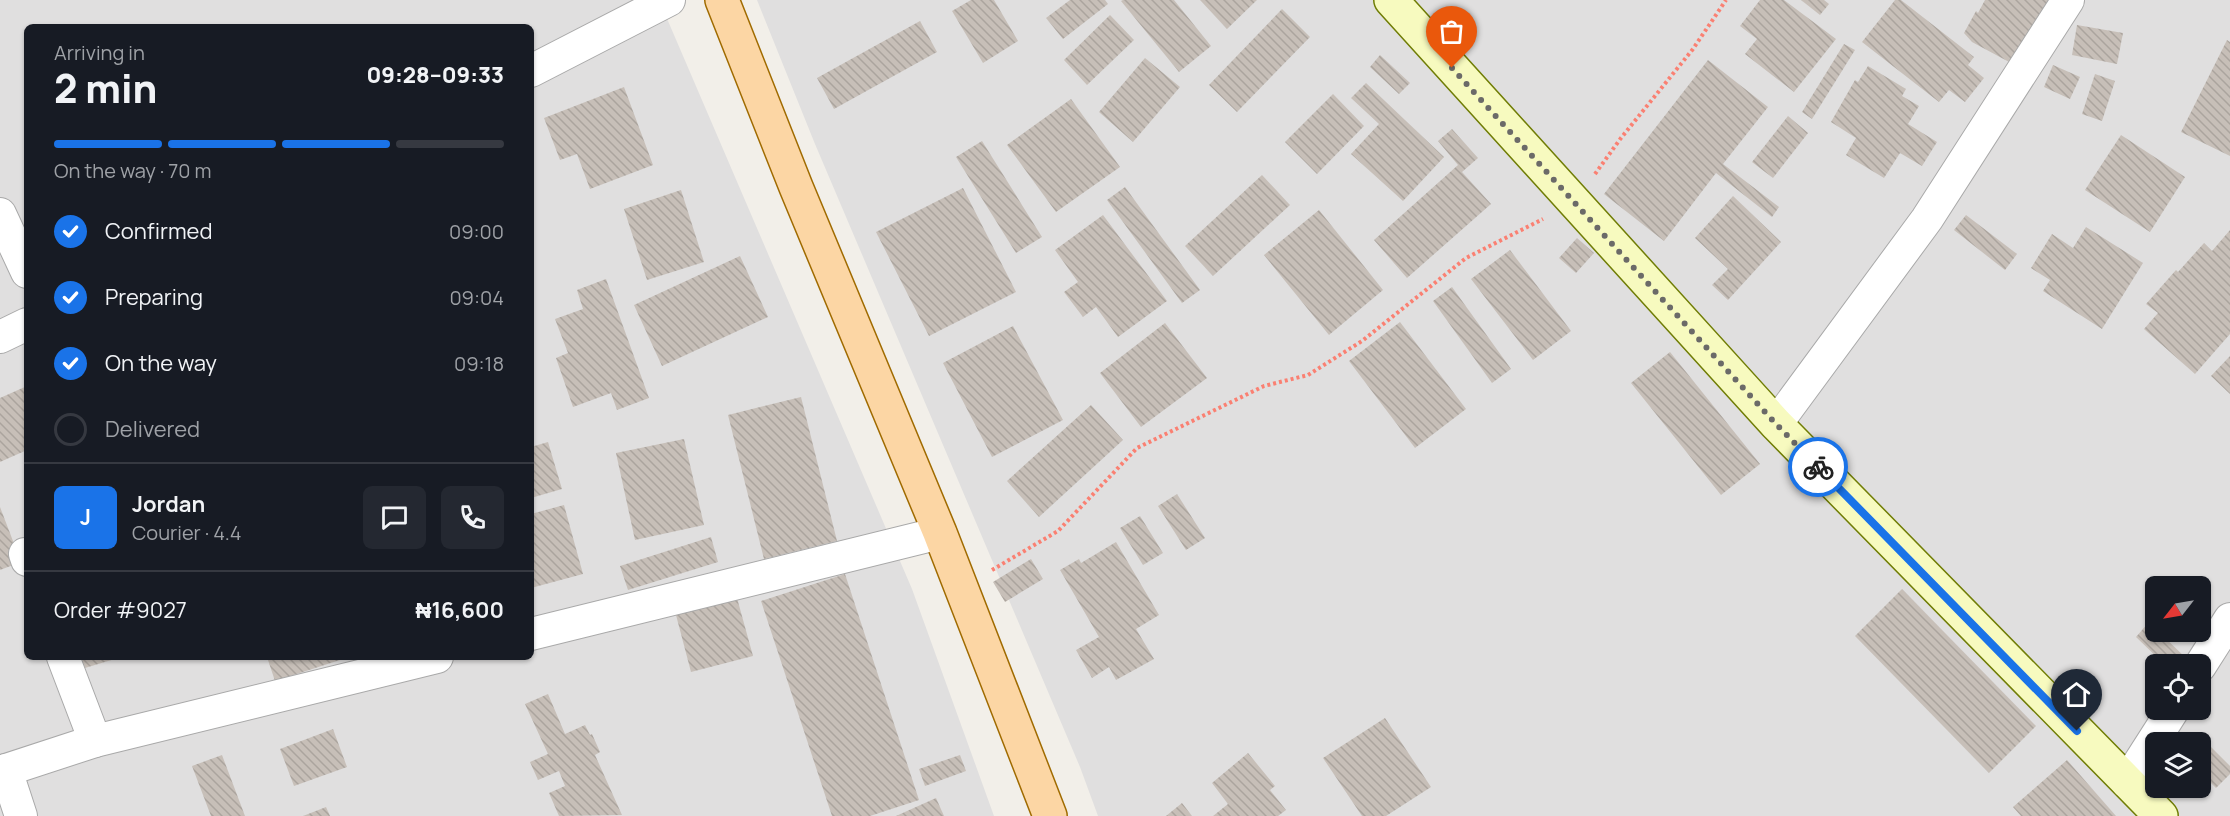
<!DOCTYPE html>
<meta charset="utf-8">
<style>
:root{--surface:#171b24;--page:#242831;--text:#f1f3f6;--muted:#9ea1a6;--line:#363941;--accent:#1a73e8}
body{margin:0;font-family:Manrope,sans-serif;background:var(--page);color:var(--text);height:100vh;display:flex;flex-direction:column;font-size:22px;white-space:nowrap}
*{box-sizing:border-box;margin:0}
p{font-size:20px;color:var(--muted)}
.icon{flex:none;width:33px;height:33px;fill:none;stroke:currentColor;stroke-width:2;stroke-linecap:round;stroke-linejoin:round}
.map{position:relative;flex:1;overflow:hidden}
.sheet{position:absolute;left:24px;top:24px;width:510px;height:636px;display:flex;flex-direction:column;background:var(--surface);border-radius:9px;box-shadow:0 2px 4px #0004}
.sheet>*{flex:none}
.needle{width:39px;rotate:239deg}
.controls{position:absolute;left:2145px;top:576px;display:grid;gap:12px}
.controls a{display:grid;place-items:center;width:66px;height:66px;border-radius:9px;background:var(--surface);box-shadow:0 2px 4px #0004;font-size:30px}
.pin{position:absolute;display:grid;place-items:center;width:51px;height:51px;color:#fff;margin:-62px -26px;border-radius:50% 50% 50% 0;rotate:-45deg;box-shadow:0 0 6px #0007}
.pin .icon{rotate:45deg}
.courier{position:absolute;display:grid;place-items:center;width:60px;height:60px;margin:-30px;border:4px solid #1a73e8;border-radius:50%;background:#fff;color:#222;box-shadow:0 2px 8px #0007}
.summary em{font-style:normal;font-weight:800}
.summary div{display:flex;flex-direction:column-reverse}
.summary{display:flex;align-items:center;justify-content:space-between;height:102px;padding:0 30px}
h1{font-size:39px;font-weight:800;line-height:45px}
.bar{display:grid;grid-template-columns:repeat(4,1fr);gap:9px 6px;align-content:center;height:72px;padding:0 30px}
.bar i{height:8px;border-radius:4px;background:var(--line)}
.bar .selected{background:var(--accent)}
.bar p{grid-column:span 4}
.line{display:flex;align-items:center;gap:15px;padding:0 30px;border-top:2px solid var(--line)}
.line div{flex:1}
.round{display:grid;place-items:center;flex:none;width:63px;height:63px;border-radius:9px;background:var(--page)}
ol{padding:0 30px;list-style:none}
li{display:flex;align-items:center;gap:18px;height:66px}
li p{margin-inline-start:auto}
li .icon{padding:6px;border-radius:50%;background:var(--accent);color:#fff;stroke-width:4}
li:last-child{color:var(--muted)}
li i{width:33px;height:33px;border:3px solid var(--line);border-radius:50%}
.map>svg:first-child{display:block}
.residential{fill:#e0dfdf;fill-rule:evenodd}
.building{fill:url(#building-back-hatch)}
.lines{fill:none;stroke-linecap:round;stroke-linejoin:round}
.street-casing{stroke:#a9a9a9;stroke-width:34}
.secondary-casing{stroke:#707d05;stroke-width:36}
.primary-casing{stroke:#a06b00;stroke-width:36}
.path{stroke:#fa8072;stroke-width:4;stroke-dasharray:3 3;stroke-linecap:butt}
.street{stroke:#fff;stroke-width:32}
.secondary{stroke:#f7fabf;stroke-width:33}
.primary{stroke:#fcd6a4;stroke-width:33}
.done{stroke:#6b6a68;stroke-width:6;stroke-dasharray:0 10.8}
.route{stroke:#1a73e8;stroke-width:8}
</style>
<div class="map">
<svg width="2230" height="816" viewBox="0 0 2230 816">
<defs>
<pattern id="building-back-hatch" width="6" height="6" patternUnits="userSpaceOnUse" patternTransform="scale(1.5)"><rect width="6" height="6" fill="#c7bfb8"/><path d="M-1 5l2 2M0 0l6 6M5-1l2 2" fill="none" stroke="#aba49e"/></pattern>
</defs>
<rect width="100%" height="100%" fill="#f2efe9"/>
<g class="residential">
<path d="M0,0H659L912,589L994,816H0ZM27,27H531V657H27Z"/>
<path d="M757,0H2230V816H1098L1080,767L815,144ZM2156,586H2200V632H2156ZM2156,664H2200V710H2156ZM2156,742H2200V788H2156Z"/>
</g>
<g class="building">
<polygon points="971,0 994,0 1018,41 983,63 952,11"/>
<polygon points="1070,0 1105,0 1108,4 1063,39 1046,18"/>
<polygon points="1123,0 1174,0 1211,46 1179,72 1121,1"/>
<polygon points="1200,0 1257,0 1227,29"/>
<polygon points="1760,0 1784,0 1836,39 1794,92 1745,54 1757,39 1740,26"/>
<polygon points="1801,0 1824,0 1829,4 1820,15"/>
<polygon points="1895,0 1901,0 1974,57 1968,65 1984,78 1965,102 1949,90 1939,102 1862,42"/>
<polygon points="1985,0 2050,0 2011,63 1972,42 1964,33 1976,11 1978,13"/>
<polygon points="1282,9 1310,37 1237,112 1209,85"/>
<polygon points="1110,15 1134,40 1087,85 1064,60"/>
<polygon points="920,21 937,52 834,109 817,78"/>
<polygon points="2077,25 2123,33 2117,64 2072,55"/>
<polygon points="2227,40 2230,42 2230,156 2181,132"/>
<polygon points="1844,44 1855,50 1812,119 1802,112"/>
<polygon points="1380,55 1410,83 1399,94 1370,67"/>
<polygon points="1145,58 1180,87 1133,142 1099,112"/>
<polygon points="1708,60 1768,107 1723,164 1779,207 1772,217 1716,173 1664,241 1604,194"/>
<polygon points="2053,65 2080,77 2070,99 2044,87"/>
<polygon points="1868,66 1906,89 1902,96 1919,106 1908,124 1937,142 1922,166 1900,153 1884,178 1846,155 1856,138 1831,122 1855,80 1858,82"/>
<polygon points="2095,74 2115,81 2102,121 2082,114"/>
<polygon points="1366,83 1444,157 1403,201 1351,154 1379,124 1351,98"/>
<polygon points="624,87 653,165 590,189 577,154 560,160 544,118"/>
<polygon points="1333,94 1364,126 1317,174 1285,142"/>
<polygon points="1071,99 1120,167 1056,212 1007,145"/>
<polygon points="1788,116 1808,133 1773,178 1752,162"/>
<polygon points="1452,129 1478,158 1462,172 1491,204 1407,278 1374,240 1458,165 1438,141"/>
<polygon points="2121,135 2185,177 2150,232 2085,190"/>
<polygon points="982,141 1042,237 1016,253 956,157"/>
<polygon points="1262,175 1290,205 1213,276 1185,246"/>
<polygon points="1125,187 1200,290 1182,303 1107,200"/>
<polygon points="963,188 1016,292 929,336 876,232"/>
<polygon points="681,190 704,262 647,280 624,209"/>
<polygon points="1733,196 1781,242 1728,300 1712,285 1728,269 1695,238"/>
<polygon points="1319,210 1383,290 1329,335 1264,255"/>
<polygon points="1103,215 1167,301 1118,337 1096,307 1083,317 1064,292 1078,282 1055,250"/>
<polygon points="1966,215 2017,254 2005,270 1954,230"/>
<polygon points="2086,227 2143,263 2102,329 2043,291 2050,280 2031,268 2052,234 2073,248"/>
<polygon points="2230,230 2230,334 2195,374 2144,329 2158,313 2146,304 2176,270 2178,272 2204,243 2212,251"/>
<polygon points="1577,238 1594,253 1576,273 1559,258"/>
<polygon points="1510,250 1571,331 1533,360 1471,279"/>
<polygon points="740,256 768,317 662,366 634,305"/>
<polygon points="606,279 649,398 617,410 611,393 573,407 556,358 568,353 555,319 583,309 577,290"/>
<polygon points="1452,287 1511,369 1492,383 1433,301"/>
<polygon points="1400,322 1466,409 1415,448 1349,361"/>
<polygon points="1165,323 1207,378 1141,427 1100,373"/>
<polygon points="1013,326 1063,420 992,457 943,363"/>
<polygon points="1670,352 1760,464 1721,495 1631,383"/>
<polygon points="2230,356 2230,394 2211,376"/>
<polygon points="27,386 27,450 0,462 0,398"/>
<polygon points="801,397 837,541 764,559 728,415"/>
<polygon points="1091,405 1123,440 1039,517 1007,481"/>
<polygon points="684,439 704,525 635,540 616,453"/>
<polygon points="548,442 562,489 531,498 531,447"/>
<polygon points="1177,494 1205,538 1186,550 1158,506"/>
<polygon points="564,505 583,574 531,588 531,514"/>
<polygon points="0,507 21,562 0,570"/>
<polygon points="1140,516 1163,553 1143,565 1120,528"/>
<polygon points="711,537 718,562 628,590 620,566"/>
<polygon points="1116,542 1159,615 1136,629 1154,659 1116,680 1109,667 1092,678 1076,650 1099,637 1060,570 1079,559 1081,563"/>
<polygon points="1031,559 1043,579 1005,602 993,582"/>
<polygon points="845,574 919,800 870,816 832,816 761,601"/>
<polygon points="1902,589 2036,726 1989,773 1855,636"/>
<polygon points="737,598 753,656 691,672 676,615"/>
<polygon points="2149,622 2156,628 2156,632 2159,632 2188,660 2183,664 2164,664 2136,637"/>
<polygon points="81,657 118,657 118,658 85,668"/>
<polygon points="267,657 339,657 340,660 275,681"/>
<polygon points="548,694 565,734 585,725 590,735 592,734 600,752 595,755 622,815 559,816 549,793 565,786 559,771 538,780 530,762 548,754 525,704"/>
<polygon points="1385,718 1431,787 1386,816 1362,816 1323,758"/>
<polygon points="333,729 347,767 294,786 280,749"/>
<polygon points="2200,736 2230,766 2230,774 2216,788 2200,772 2200,742 2194,742"/>
<polygon points="1248,753 1275,786 1270,790 1286,810 1278,816 1213,816 1228,804 1212,783"/>
<polygon points="222,755 245,816 211,816 192,766"/>
<polygon points="960,755 966,771 925,786 919,769"/>
<polygon points="2067,760 2116,816 2021,816 2013,807"/>
<polygon points="936,798 944,816 896,816"/>
<polygon points="1182,803 1192,816 1166,816"/>
<polygon points="326,807 330,816 303,816"/>
</g>
<g class="lines">
<defs>
<g id="street">
<polyline points="531,71 669,0"/>
<polyline points="0,214 27,272"/>
<polyline points="0,337 27,324"/>
<polyline points="1776,424 1927,219 2068,0"/>
<polyline points="25,554 27,560"/>
<polyline points="531,634 940,533"/>
<polyline points="63,657 95,741"/>
<polyline points="2200,666 2230,619"/>
<polyline points="6,770 21,816"/>
<polyline points="0,772 95,741 437,657"/>
<polyline points="2127,782 2173,710"/>
</g>
<polyline id="secondary" points="1391,0 1776,424 2161,816"/>
<polyline id="primary" points="722,0 796,187 940,533 1050,816"/>
</defs>
<use href="#street" class="street-casing"/>
<use href="#secondary" class="secondary-casing"/>
<use href="#primary" class="primary-casing"/>
<g class="path">
<polyline points="1595,174 1621,138 1693,49 1726,0"/>
<polyline points="992,570 1058,531 1137,448 1264,386 1308,375 1362,341 1466,258 1543,219"/>
</g>
<use href="#street" class="street"/>
<use href="#secondary" class="secondary"/>
<use href="#primary" class="primary"/>
</g>
<g class="lines">
<polyline class="done" points="1452,68 1776,424 1818,467"/>
<polyline class="route" points="1818,467 2077,731"/>
</g>
</svg>
<div class="controls">
<a><svg class="needle" viewBox="-14 -14 28 28"><path d="M0-13l5 13h-10z" fill="#e53935"/><path d="M0 13l5-13h-10z" fill="#9ea1a6"/></svg></a>
<a><svg class="icon" aria-label="locate" viewBox="0 0 24 24"><circle cx="12" cy="12" r="6"/><path d="M12 2v4M12 18v4M2 12h4M18 12h4"/></svg></a>
<a><svg class="icon" aria-label="layers" viewBox="0 0 24 24"><path d="M12 4l9 5-9 5-9-5zM3 14l9 5 9-5"/></svg></a>
</div>
<div class="pin" style="left:1452px;top:68px;background:#ea580c"><svg class="icon" aria-label="bag" viewBox="0 0 24 24"><path d="M5 8h14l-1 12H6zM9 8a3 3 0 0 1 6 0"/></svg></div>
<div class="pin" style="left:2077px;top:731px;background:#1f2937"><svg class="icon" aria-label="home" viewBox="0 0 24 24"><path d="M3 11l9-7 9 7M6 9v11h12V9"/></svg></div>
<div class="courier" style="left:1818px;top:467px"><svg class="icon" aria-label="bike" viewBox="0 0 24 24"><circle cx="6" cy="16" r="4"/><circle cx="18" cy="16" r="4"/><path d="M6 16l4-8h5l3 8M10 8l3 8H6M13 5h3"/></svg></div>
<section class="sheet">
<div class="summary"><div><h1>2 min</h1><p>Arriving in</p></div><em>09:28–09:33</em></div>
<div class="bar"><i class="selected"></i><i class="selected"></i><i class="selected"></i><i></i><p>On the way · 70 m</p></div>
<ol>
<li><svg class="icon" aria-label="check" viewBox="0 0 24 24"><path d="M5 12l5 5 9-10"/></svg>Confirmed<p>09:00</p></li>
<li><svg class="icon" aria-label="check" viewBox="0 0 24 24"><path d="M5 12l5 5 9-10"/></svg>Preparing<p>09:04</p></li>
<li><svg class="icon" aria-label="check" viewBox="0 0 24 24"><path d="M5 12l5 5 9-10"/></svg>On the way<p>09:18</p></li>
<li><i></i>Delivered</li>
</ol>
<div class="line" style="height:108px"><b class="round" style="background:var(--accent);color:#fff">J</b><div><b>Jordan</b><p>Courier · 4.4</p></div><a class="round"><svg class="icon" aria-label="chat" viewBox="0 0 24 24"><path d="M4 5h16v11H9l-5 4z"/></svg></a><a class="round"><svg class="icon" aria-label="phone" viewBox="0 0 24 24"><path d="M5 4h4l2 5-3 2q2 4 5 5l2-3 5 2v4C11 20 4 13 5 4z"/></svg></a></div>
<div class="line" style="height:78px"><div>Order #9027</div><b>₦16,600</b></div>
</section>
</div>
